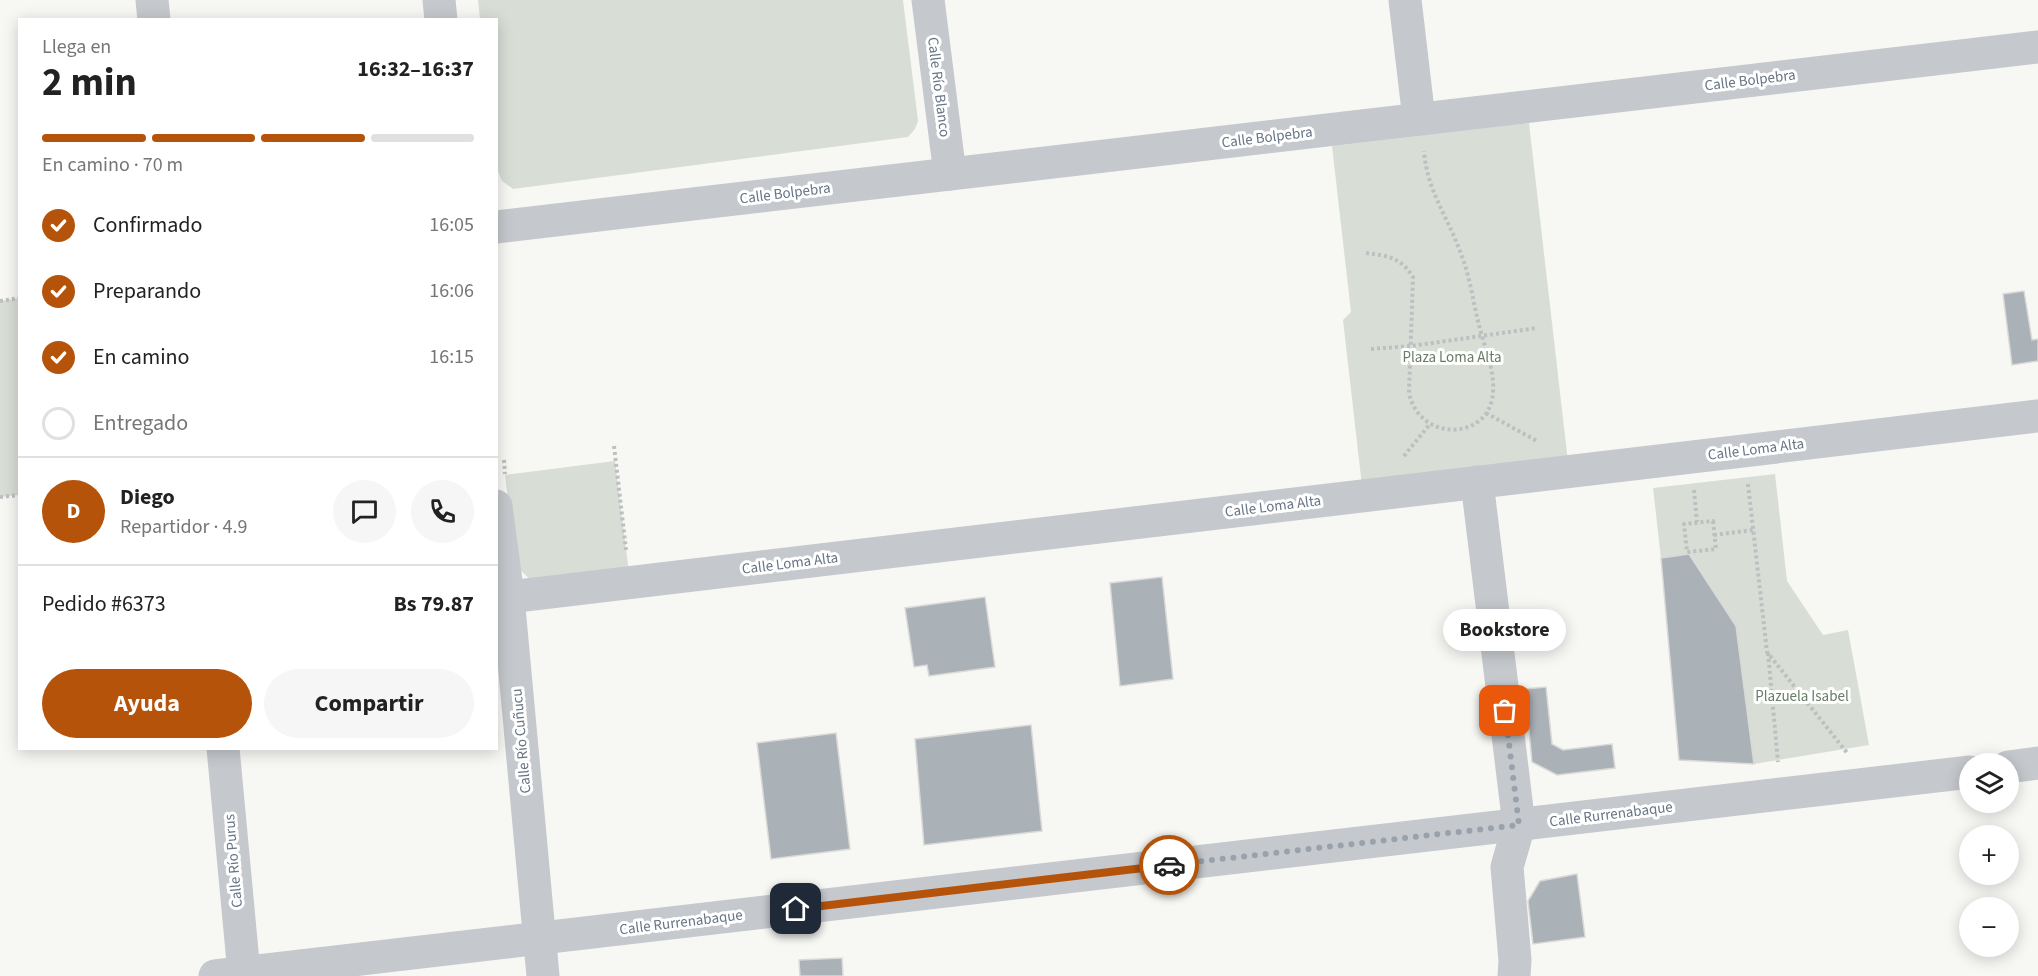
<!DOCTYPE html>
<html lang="es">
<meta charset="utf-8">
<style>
:root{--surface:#fff;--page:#f6f6f6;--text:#222;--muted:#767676;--line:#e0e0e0;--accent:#b45309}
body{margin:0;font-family:"Source Sans 3",sans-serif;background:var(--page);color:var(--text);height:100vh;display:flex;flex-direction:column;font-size:22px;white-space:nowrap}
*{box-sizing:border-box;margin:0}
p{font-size:20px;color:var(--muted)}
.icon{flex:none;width:33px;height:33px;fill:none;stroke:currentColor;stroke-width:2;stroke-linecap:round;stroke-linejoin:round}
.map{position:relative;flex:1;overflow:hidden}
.details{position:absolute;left:18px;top:18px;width:480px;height:732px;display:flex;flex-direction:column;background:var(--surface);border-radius:0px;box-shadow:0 3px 15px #0003}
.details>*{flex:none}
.fabs{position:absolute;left:1959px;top:753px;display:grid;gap:12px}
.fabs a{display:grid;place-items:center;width:60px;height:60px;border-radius:50%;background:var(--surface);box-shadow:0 3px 15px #0003;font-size:30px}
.pin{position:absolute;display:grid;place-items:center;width:51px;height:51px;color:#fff;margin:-26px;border-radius:12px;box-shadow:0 3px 9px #0006}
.courier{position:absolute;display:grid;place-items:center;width:60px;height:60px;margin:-30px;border:4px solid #b45309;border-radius:50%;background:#fff;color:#222;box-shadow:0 2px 8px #0007}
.bubble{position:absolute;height:42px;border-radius:21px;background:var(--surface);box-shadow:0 3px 15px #0003;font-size:20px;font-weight:700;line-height:42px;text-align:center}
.head em{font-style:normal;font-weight:700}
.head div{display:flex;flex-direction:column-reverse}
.head{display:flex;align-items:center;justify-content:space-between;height:102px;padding:0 24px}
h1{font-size:39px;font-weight:700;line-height:45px}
.bar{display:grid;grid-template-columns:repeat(4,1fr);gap:9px 6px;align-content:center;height:72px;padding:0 24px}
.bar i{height:8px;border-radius:4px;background:var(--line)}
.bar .active{background:var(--accent)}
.bar p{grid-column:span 4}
.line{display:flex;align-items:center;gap:15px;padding:0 24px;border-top:2px solid var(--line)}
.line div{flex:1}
.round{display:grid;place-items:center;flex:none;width:63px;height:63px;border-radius:32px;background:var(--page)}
ol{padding:0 24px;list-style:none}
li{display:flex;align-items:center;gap:18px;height:66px}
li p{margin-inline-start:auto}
li .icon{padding:6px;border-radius:50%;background:var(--accent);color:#fff;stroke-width:4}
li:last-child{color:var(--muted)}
li i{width:33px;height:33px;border:3px solid var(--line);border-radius:50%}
.action{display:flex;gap:12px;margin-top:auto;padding:12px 24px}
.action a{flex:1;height:69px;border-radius:36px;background:var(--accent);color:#fff;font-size:24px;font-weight:700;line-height:69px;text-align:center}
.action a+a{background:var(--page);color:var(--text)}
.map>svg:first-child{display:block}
.green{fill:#d8ded5}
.building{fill:#aab1b7;stroke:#d9d9d7;stroke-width:1.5}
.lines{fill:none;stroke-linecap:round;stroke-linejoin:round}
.path{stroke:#bdbfc1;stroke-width:4;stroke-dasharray:3 3;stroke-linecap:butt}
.street{stroke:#c5c8cc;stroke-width:33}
.done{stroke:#99a2ac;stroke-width:6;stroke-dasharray:0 10.8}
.route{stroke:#b45309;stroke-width:8}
.labels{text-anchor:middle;stroke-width:6;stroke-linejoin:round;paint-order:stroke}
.street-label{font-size:15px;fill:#677585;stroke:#fff}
.park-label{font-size:15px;fill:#687c65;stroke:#fff}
</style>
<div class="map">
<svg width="2038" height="976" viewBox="0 0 2038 976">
<rect width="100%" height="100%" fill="#f7f7f4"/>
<g class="green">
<polygon points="478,0 903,0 918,121 915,129 908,137 513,189 502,181 497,169 496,20 480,19"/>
<polygon points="1529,123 1568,462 1362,486 1343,320 1351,312 1332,146"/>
<polygon points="19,298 19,495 0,497 0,301"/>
<polygon points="615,461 629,573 536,585 516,566 505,475"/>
<polygon points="1775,474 1787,581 1823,635 1848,630 1869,745 1754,764 1736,626 1690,554 1661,558 1653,488"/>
</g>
<g class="building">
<polygon points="2024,291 2032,340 2038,339 2038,361 2012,365 2003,294"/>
<polygon points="1689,554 1736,626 1754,764 1679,760 1661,558"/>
<polygon points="1162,577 1173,679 1120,686 1110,583"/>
<polygon points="985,597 995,667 929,676 927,665 914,667 905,608"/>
<polygon points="1546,687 1552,744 1563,750 1612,744 1615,768 1557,775 1532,762 1525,689"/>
<polygon points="1031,725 1042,831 924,845 915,739"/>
<polygon points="836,733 850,849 771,859 757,743"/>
<polygon points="1577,874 1585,937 1533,944 1528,901 1540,881"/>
<polygon points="842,958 843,976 800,976 799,960"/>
</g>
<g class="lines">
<g class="path">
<path d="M1366,253C1389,256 1400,257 1413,277L1409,393C1420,444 1491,440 1493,392C1495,371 1484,346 1479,325C1473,302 1470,276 1461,254C1448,217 1427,191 1424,151"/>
<polyline points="0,301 20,298"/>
<polyline points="1371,349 1411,346 1537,328"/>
<polyline points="1486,413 1537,441"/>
<polyline points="614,446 626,550"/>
<polyline points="1404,456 1430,424"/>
<polyline points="504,460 505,474"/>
<polyline points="1748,484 1767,652 1848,754"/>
<polyline points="1694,490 1697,522"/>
<polyline points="0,497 20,495"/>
<polygon points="1713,521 1716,549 1687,552 1684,524"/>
<polyline points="1714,535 1753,530"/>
<polyline points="1768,653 1778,762"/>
</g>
<g class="street">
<polyline points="152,0 154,20"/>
<polyline points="439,0 441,20"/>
<polyline points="928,0 950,174"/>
<polyline points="1405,0 1419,119"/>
<polyline points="496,227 2038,47"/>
<polyline points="1477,482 1519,825 1507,867 1515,960 1514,976"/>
<polyline points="496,506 508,597 543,976"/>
<polyline points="508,597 2038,416"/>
<polyline points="223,748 244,973"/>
<polyline points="2008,767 2038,763"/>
<polyline points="215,976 1970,772"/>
</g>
</g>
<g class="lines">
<polyline class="done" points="1169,865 1519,825 1505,711"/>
<polyline class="route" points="796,909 1169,865"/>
</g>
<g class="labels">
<g class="street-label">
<text transform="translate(1750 80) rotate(-7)" y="5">Calle Bolpebra</text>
<text transform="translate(939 87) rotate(83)" y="5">Calle Río Blanco</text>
<text transform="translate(1267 137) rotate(-7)" y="5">Calle Bolpebra</text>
<text transform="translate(785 193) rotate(-7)" y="5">Calle Bolpebra</text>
<text transform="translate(1756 449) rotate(-7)" y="5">Calle Loma Alta</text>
<text transform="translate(1273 506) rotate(-7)" y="5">Calle Loma Alta</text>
<text transform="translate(790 563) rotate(-7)" y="5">Calle Loma Alta</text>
<text transform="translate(521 741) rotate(-95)" y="5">Calle Río Cuñucu</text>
<text transform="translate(1611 814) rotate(-7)" y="5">Calle Rurrenabaque</text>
<text transform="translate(233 861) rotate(-95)" y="5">Calle Río Purus</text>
<text transform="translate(681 922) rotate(-7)" y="5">Calle Rurrenabaque</text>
</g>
<g class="park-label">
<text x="1452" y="362">Plaza Loma Alta</text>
<text x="1802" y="701">Plazuela Isabel</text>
</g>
</g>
</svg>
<div class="fabs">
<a><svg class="icon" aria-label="layers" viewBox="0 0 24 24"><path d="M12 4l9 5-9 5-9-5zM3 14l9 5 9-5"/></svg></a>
<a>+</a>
<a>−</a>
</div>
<div class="pin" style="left:1505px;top:711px;background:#ea580c"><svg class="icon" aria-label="bag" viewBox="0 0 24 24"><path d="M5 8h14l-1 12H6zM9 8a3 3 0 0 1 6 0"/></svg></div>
<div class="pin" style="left:796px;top:909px;background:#1f2937"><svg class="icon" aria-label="home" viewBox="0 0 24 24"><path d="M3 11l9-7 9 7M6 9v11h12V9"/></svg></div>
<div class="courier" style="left:1169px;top:865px"><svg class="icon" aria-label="car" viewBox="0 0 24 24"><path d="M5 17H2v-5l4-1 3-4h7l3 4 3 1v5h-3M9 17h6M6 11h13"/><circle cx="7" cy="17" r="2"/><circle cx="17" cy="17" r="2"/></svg></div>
<div class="bubble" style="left:1443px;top:609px;width:123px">Bookstore</div>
<section class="details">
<div class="head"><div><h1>2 min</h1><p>Llega en</p></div><em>16:32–16:37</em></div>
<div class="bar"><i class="active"></i><i class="active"></i><i class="active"></i><i></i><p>En camino · 70 m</p></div>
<ol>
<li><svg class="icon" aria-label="check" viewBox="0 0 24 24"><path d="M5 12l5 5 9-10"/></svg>Confirmado<p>16:05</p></li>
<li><svg class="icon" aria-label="check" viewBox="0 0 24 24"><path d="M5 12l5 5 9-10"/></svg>Preparando<p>16:06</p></li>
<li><svg class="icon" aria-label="check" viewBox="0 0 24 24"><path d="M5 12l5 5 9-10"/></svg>En camino<p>16:15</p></li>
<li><i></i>Entregado</li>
</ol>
<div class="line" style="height:108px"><b class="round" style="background:var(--accent);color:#fff">D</b><div><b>Diego</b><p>Repartidor · 4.9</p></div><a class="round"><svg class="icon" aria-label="chat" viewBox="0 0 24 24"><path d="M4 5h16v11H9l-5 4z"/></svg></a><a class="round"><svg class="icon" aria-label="phone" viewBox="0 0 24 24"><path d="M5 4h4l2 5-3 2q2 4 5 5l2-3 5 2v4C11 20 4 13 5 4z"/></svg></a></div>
<div class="line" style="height:78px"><div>Pedido #6373</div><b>Bs 79.87</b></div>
<div class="action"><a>Ayuda</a><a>Compartir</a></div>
</section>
</div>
